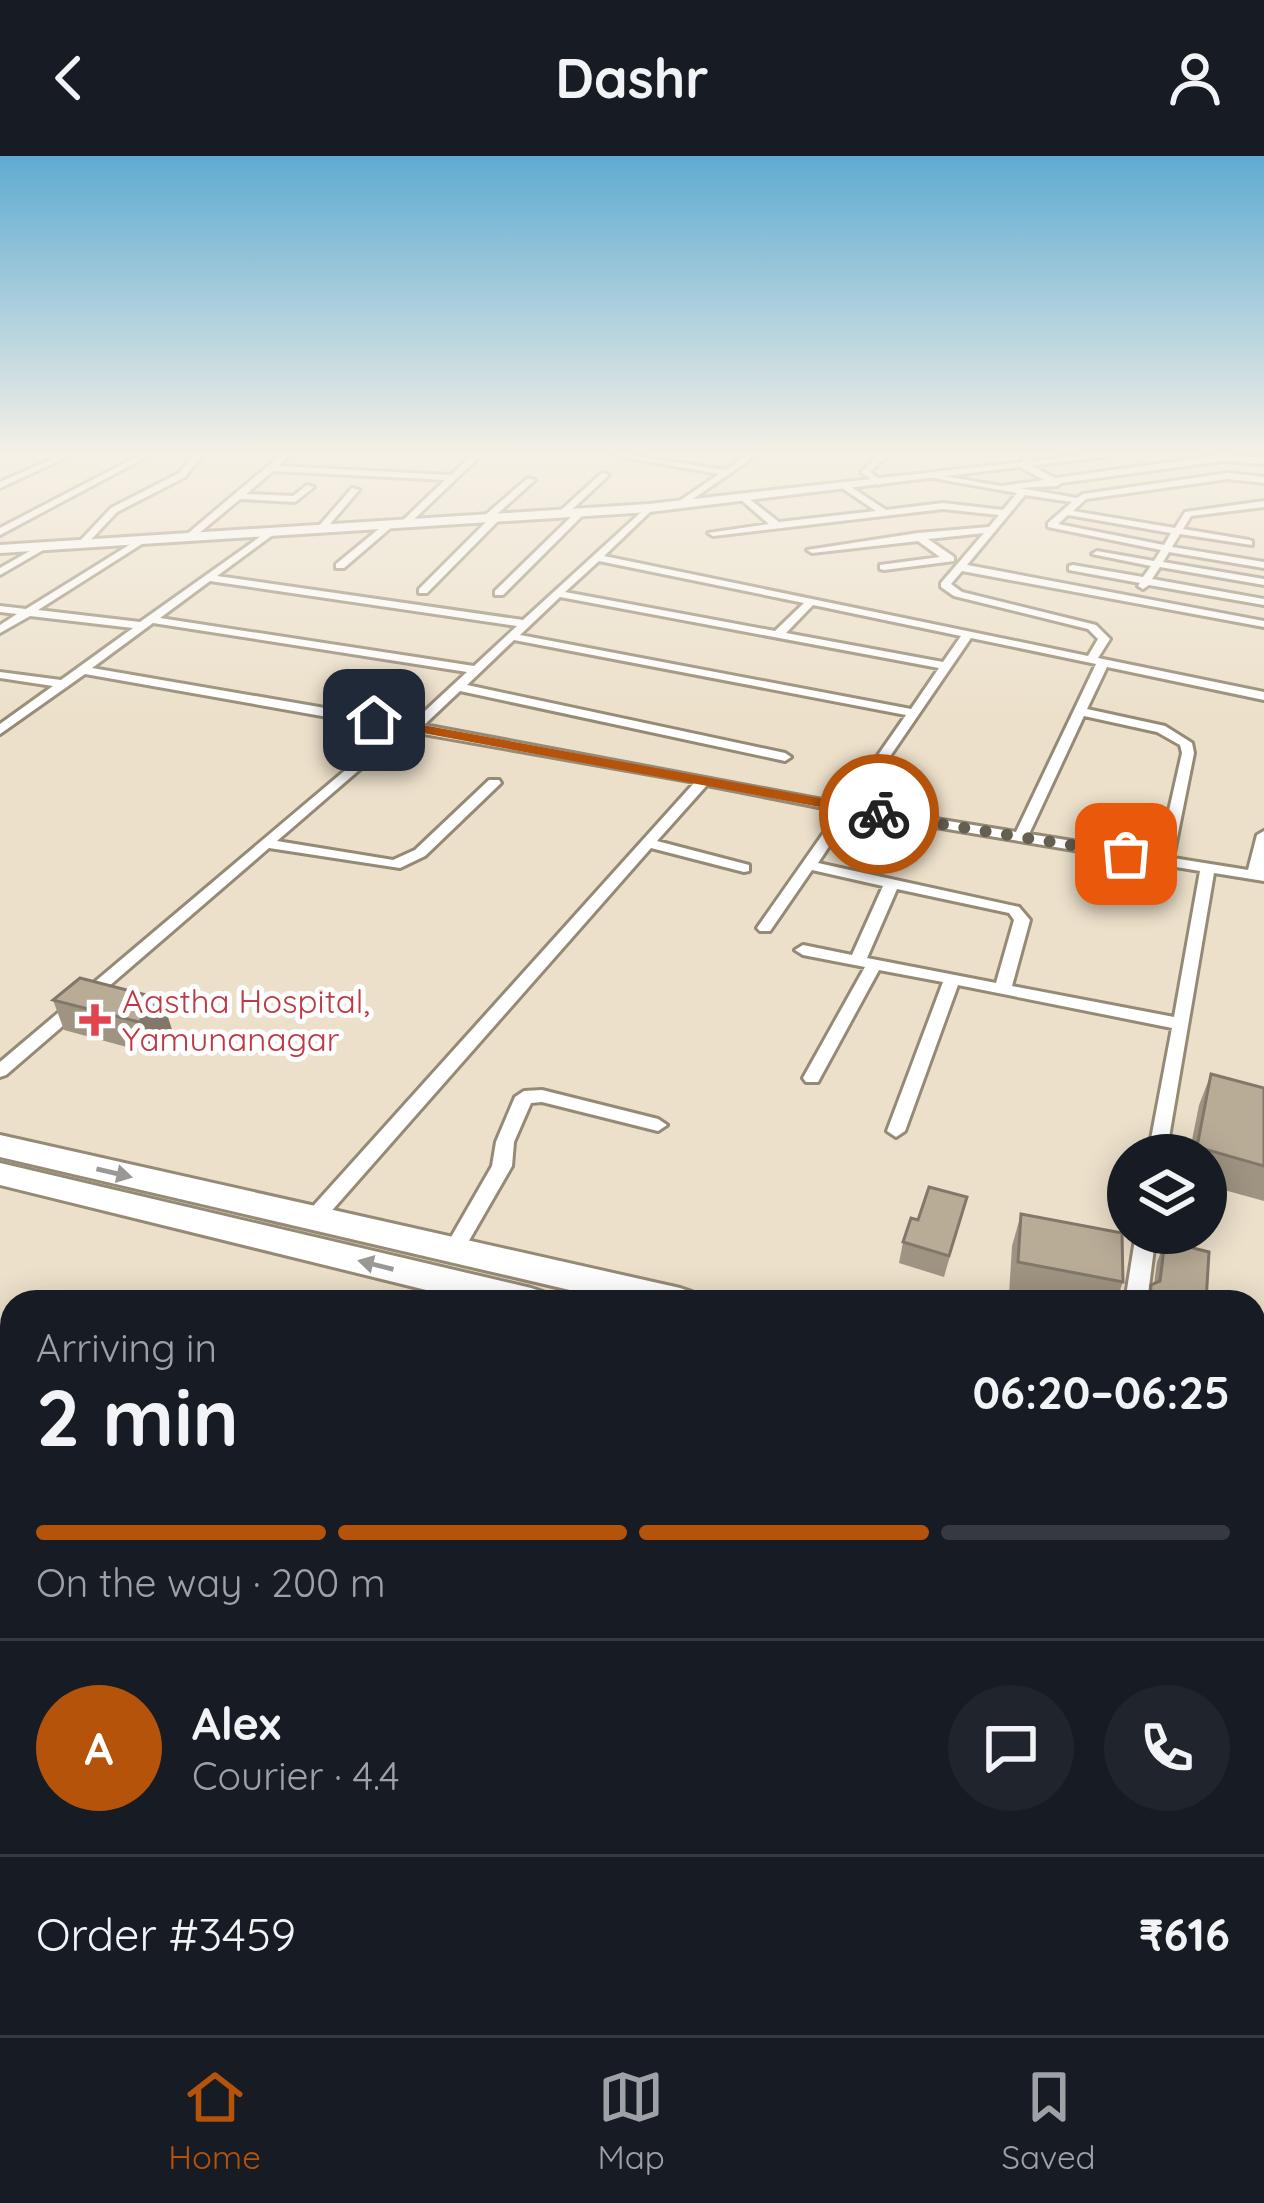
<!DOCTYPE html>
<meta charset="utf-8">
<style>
:root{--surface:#171b24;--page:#20242c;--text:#f1f3f6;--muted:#9ea1a6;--line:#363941;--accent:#b45309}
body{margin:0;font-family:Quicksand,sans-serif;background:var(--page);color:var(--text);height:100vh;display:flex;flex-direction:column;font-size:45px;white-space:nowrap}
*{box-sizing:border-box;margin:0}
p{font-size:39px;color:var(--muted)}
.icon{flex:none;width:66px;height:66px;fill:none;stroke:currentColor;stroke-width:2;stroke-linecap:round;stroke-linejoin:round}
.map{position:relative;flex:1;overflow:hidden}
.panel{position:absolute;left:0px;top:1134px;width:1266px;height:747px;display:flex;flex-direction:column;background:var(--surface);border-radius:36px 36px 0 0;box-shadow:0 6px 30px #0003}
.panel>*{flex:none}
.buttons{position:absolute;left:1107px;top:978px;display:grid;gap:24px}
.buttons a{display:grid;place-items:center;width:120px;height:120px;border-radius:50%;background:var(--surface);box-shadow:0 6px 30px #0003;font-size:60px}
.pin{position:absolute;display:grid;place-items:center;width:102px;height:102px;color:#fff;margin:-51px;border-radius:24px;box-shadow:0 6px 18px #0006}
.courier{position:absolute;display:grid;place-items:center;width:120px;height:120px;margin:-60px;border:9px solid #b45309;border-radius:50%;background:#fff;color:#222;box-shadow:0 3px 15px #0007}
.headline em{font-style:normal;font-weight:700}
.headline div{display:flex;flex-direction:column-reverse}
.headline{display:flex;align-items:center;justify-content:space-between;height:204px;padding:0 36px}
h1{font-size:78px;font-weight:700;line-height:90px}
.bar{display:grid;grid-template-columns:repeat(4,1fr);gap:18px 12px;align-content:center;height:144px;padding:0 36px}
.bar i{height:15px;border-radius:9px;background:var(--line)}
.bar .selected{background:var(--accent)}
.bar p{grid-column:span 4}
.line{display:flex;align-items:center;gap:30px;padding:0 36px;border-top:3px solid var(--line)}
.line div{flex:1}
.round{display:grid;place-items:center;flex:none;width:126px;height:126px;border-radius:63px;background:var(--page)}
header{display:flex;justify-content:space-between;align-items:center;height:156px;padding:0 36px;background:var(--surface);font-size:54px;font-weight:700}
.tabs{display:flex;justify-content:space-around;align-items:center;height:168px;border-top:3px solid var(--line);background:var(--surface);font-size:33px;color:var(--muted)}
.tabs a{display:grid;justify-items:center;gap:6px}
.tabs .selected{color:var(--accent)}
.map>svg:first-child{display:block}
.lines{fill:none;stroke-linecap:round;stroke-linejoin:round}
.minor-casing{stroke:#958a75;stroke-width:6}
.tertiary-casing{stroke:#958a75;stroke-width:6}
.primary-casing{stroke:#958a75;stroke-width:6}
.minor{fill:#fff;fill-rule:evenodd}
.tertiary{fill:#fff;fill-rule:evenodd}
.primary{fill:#fff;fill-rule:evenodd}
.wall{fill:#9f9482}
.shaded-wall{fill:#82786a}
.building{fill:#b9ac97;stroke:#82786a;stroke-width:3}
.oneway{fill:#999894}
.route{fill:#b45309}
.done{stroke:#655f52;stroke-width:12;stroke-dasharray:0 21.6}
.health-dot{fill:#e0444e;stroke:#fff;stroke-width:4.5}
.labels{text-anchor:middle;stroke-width:10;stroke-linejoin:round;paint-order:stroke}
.health-label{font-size:33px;fill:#be3a42;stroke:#fff;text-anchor:start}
</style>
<header><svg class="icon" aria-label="back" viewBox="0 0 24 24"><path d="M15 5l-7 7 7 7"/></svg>Dashr<svg class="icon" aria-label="person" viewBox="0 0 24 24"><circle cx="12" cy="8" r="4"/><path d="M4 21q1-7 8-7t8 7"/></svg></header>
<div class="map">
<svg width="1264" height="1879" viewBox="0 0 1264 1879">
<rect width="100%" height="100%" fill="#ece0ca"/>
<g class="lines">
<defs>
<g id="minor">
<polygon points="61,299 71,299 0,332 0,326"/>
<polygon points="140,299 150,299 0,379 0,372"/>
<polygon points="194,299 202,299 185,321 117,356 85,390 79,390 79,386 111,352 179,317"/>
<polygon points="281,299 290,299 278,310 451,319 472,299 481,299 407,370 399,368 445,324 273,315 246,338 293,340 307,329 314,331 295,346 240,343 192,383 186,383 186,379"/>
<polygon points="611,299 629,299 725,314 748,299 757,299 681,351 678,346 719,318"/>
<polygon points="879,299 888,299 870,316 883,326 879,329 861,316"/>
<path d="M1024,299H1032L1028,308L1055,322L1222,299L1264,302V308L1222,305L1061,327L1057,330L1019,332L1077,342L1083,338L1228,317L1264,321V327L1228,323L1086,343L1073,355L1175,372L1185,356L1264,345V351L1191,360L1183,373L1249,384L1252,385V389L1180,378L1172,391L1264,406V412L1169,396L1163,406L1264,423V429L1160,411L1152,423L1264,443V449L1149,429L1143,433L1138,430L1140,427L1069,414V410L1073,409L1143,421L1151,410L1092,398L1097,395L1154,405L1161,394L1048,371V367L1072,346L1025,339L967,409L1264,465V471L962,415L951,428L962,436L1096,469L1110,483L1098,502L1264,536V544L1107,511L1087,553L1165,570L1192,587L1194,597L1173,702L1248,714L1257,679L1264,675V725L1214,717L1166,999H1148L1172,872L958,829L905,975L896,981L887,975L943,826L879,814L818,926H806L803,922L865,811L803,799L795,794L803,789L852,799L883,730L812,714L770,775H760L757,772L839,655L707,629L657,685L749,709V715L744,716L651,692L320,1068H306L303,1063L306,1058L695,626L85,518L0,578V568L53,530L0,522V516L61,524L133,472L30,460L0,477V469L17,458L0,456V450L26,453L142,381L147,384L145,386L38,454L140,466L271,373L276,376L274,378L217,420L523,464L649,349L652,354L604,400L1088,500L1098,483L1088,473L954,440L941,431V427L984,377L928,383L954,401V405L884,414L880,413V409L940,401L918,385L812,397L807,394L918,377L989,371L999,359L943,353L713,380L708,377L769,368L740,343L743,338L779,366L876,355L842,332L845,327L886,354L943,347L1003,354L1017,337L922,320L926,317L1001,330L1044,324L1020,311ZM1068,359L1171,377L1164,389L1058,368ZM599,405L804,447L775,475L565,436ZM210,425L517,470L474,510L160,462ZM560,441L939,512L911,553L520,479ZM813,449L961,480L943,506L786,477ZM153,467L467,516L412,567L92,512ZM971,482L1096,508L1016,676L856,650ZM514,484L906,559L844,648L424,569L460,535L785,605L791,601L785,597L467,529ZM1084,560L1157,576L1180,589L1182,597L1159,699L1029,678ZM851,657L1200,715L1174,861L1012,830L1030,764L1019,751L818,707ZM897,733L1009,757L1014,764L996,827L867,802Z"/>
<polygon points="602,317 609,319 565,360 559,360 559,356"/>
<polygon points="528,322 535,324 496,359 499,360 499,364 427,437 419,437 419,433 487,365 483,365 483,361"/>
<polygon points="352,332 359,334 324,375 318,375 318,371"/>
<polygon points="578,354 586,356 503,439 495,439 495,435"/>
<polygon points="386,367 394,369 344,412 336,412 336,408"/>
<polygon points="42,388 50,390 0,419 0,412"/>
<polygon points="368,595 373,596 373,602 277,685 393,704 415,694 489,624 499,624 501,627 425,700 400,712 269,692 6,919 0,921 0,906"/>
<polygon points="542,934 658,963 667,969 658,975 542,946 531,947 514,986 512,1010 459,1102 452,1105 445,1102 442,1097 492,1010 496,986 515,941 524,935"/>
<polygon points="1136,1077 1156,1077 1147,1146 1125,1146"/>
<polygon points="12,1805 12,1846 0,1852 0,1811"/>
</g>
<polygon id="tertiary" points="1085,299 1118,299 649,356 0,397 0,389 649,348"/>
<g id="primary">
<polygon points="0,979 680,1132 692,1136 698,1146 621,1146 0,1001"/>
<polygon points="0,1007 531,1132 543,1136 549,1146 475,1146 0,1029"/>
<polygon points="1254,1251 1264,1253 1264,1285 1254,1283"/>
<polygon points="1254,1290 1264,1292 1264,1326 1254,1324"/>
</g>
</defs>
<use href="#minor" class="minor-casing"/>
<use href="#tertiary" class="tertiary-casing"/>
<use href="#primary" class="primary-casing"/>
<use href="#minor" class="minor"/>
<use href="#tertiary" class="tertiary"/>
<use href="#primary" class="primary"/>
</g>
<g class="wall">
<polygon points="162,843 172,874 149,897 64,874 53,844"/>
<polygon points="1211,918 1264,932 1264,1045 1206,1029 1206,999 1189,999 1199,949"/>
<polygon points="967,1041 944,1121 899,1107 903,1086"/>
<polygon points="1021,1058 1123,1126 1116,1146 1052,1146 1009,1138 1012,1090"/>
<polygon points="1165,1085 1206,1146 1144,1146 1151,1129 1154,1128 1157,1106"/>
</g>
<polygon class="shaded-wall" points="162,843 172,874 149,897 139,866"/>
<g class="building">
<polygon points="80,822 162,843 139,866 53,844"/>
<polygon points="1211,918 1264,932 1264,1010 1197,991"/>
<polygon points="929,1031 967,1041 949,1100 903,1086 911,1062 918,1064"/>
<polygon points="1021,1058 1122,1077 1123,1126 1018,1106"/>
<polygon points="1165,1085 1209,1096 1206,1146 1150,1146 1151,1129 1160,1125"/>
</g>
<defs><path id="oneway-solid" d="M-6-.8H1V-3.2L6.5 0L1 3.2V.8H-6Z" transform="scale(3)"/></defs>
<g class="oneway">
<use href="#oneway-solid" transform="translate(114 1017) rotate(13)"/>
<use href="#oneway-solid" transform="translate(376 1109) rotate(-166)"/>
</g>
<linearGradient id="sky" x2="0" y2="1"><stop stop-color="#5fabd1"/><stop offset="0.53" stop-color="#f6f1e7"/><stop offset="1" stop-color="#f6f1e7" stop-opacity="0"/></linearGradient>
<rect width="1264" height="562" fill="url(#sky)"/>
<polygon class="route" points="374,560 879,653 886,658 879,662 369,567"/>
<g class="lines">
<polyline class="done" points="879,658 1126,698"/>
</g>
<path class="health-dot" d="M89 846h12v12h12v12h-12v12h-12v-12h-12v-12h12z"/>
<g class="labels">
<g class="health-label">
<text x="122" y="857">Aastha Hospital,<tspan x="122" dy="38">Yamunanagar</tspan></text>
</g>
</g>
</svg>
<div class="buttons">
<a><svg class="icon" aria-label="layers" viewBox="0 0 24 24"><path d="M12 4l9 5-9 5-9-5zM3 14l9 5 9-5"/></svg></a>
</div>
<div class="pin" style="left:1126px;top:698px;background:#ea580c"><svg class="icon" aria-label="bag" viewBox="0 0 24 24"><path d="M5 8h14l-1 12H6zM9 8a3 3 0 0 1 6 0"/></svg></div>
<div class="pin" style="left:374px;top:564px;background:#1f2937"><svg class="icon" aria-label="home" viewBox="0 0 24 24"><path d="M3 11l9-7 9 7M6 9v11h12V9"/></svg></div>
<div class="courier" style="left:879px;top:658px"><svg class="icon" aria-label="bike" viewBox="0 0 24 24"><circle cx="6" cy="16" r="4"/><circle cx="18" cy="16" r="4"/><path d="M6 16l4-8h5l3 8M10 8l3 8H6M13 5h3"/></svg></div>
<section class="panel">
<div class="headline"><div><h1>2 min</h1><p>Arriving in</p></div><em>06:20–06:25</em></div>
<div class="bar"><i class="selected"></i><i class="selected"></i><i class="selected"></i><i></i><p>On the way · 200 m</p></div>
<div class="line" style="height:216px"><b class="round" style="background:var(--accent);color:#fff">A</b><div><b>Alex</b><p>Courier · 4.4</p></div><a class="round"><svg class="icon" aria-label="chat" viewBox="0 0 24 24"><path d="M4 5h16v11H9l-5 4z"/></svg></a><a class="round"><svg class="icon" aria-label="phone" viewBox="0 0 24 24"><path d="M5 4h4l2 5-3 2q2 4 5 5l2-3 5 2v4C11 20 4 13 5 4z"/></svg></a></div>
<div class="line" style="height:156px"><div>Order #3459</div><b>₹616</b></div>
</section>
</div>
<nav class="tabs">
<a class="selected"><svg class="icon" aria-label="home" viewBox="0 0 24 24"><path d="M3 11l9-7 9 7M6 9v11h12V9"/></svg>Home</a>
<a><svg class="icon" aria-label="map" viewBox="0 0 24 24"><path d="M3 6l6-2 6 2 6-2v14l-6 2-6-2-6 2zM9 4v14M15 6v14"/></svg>Map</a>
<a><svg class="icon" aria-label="saved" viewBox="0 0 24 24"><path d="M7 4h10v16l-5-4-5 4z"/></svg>Saved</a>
</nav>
